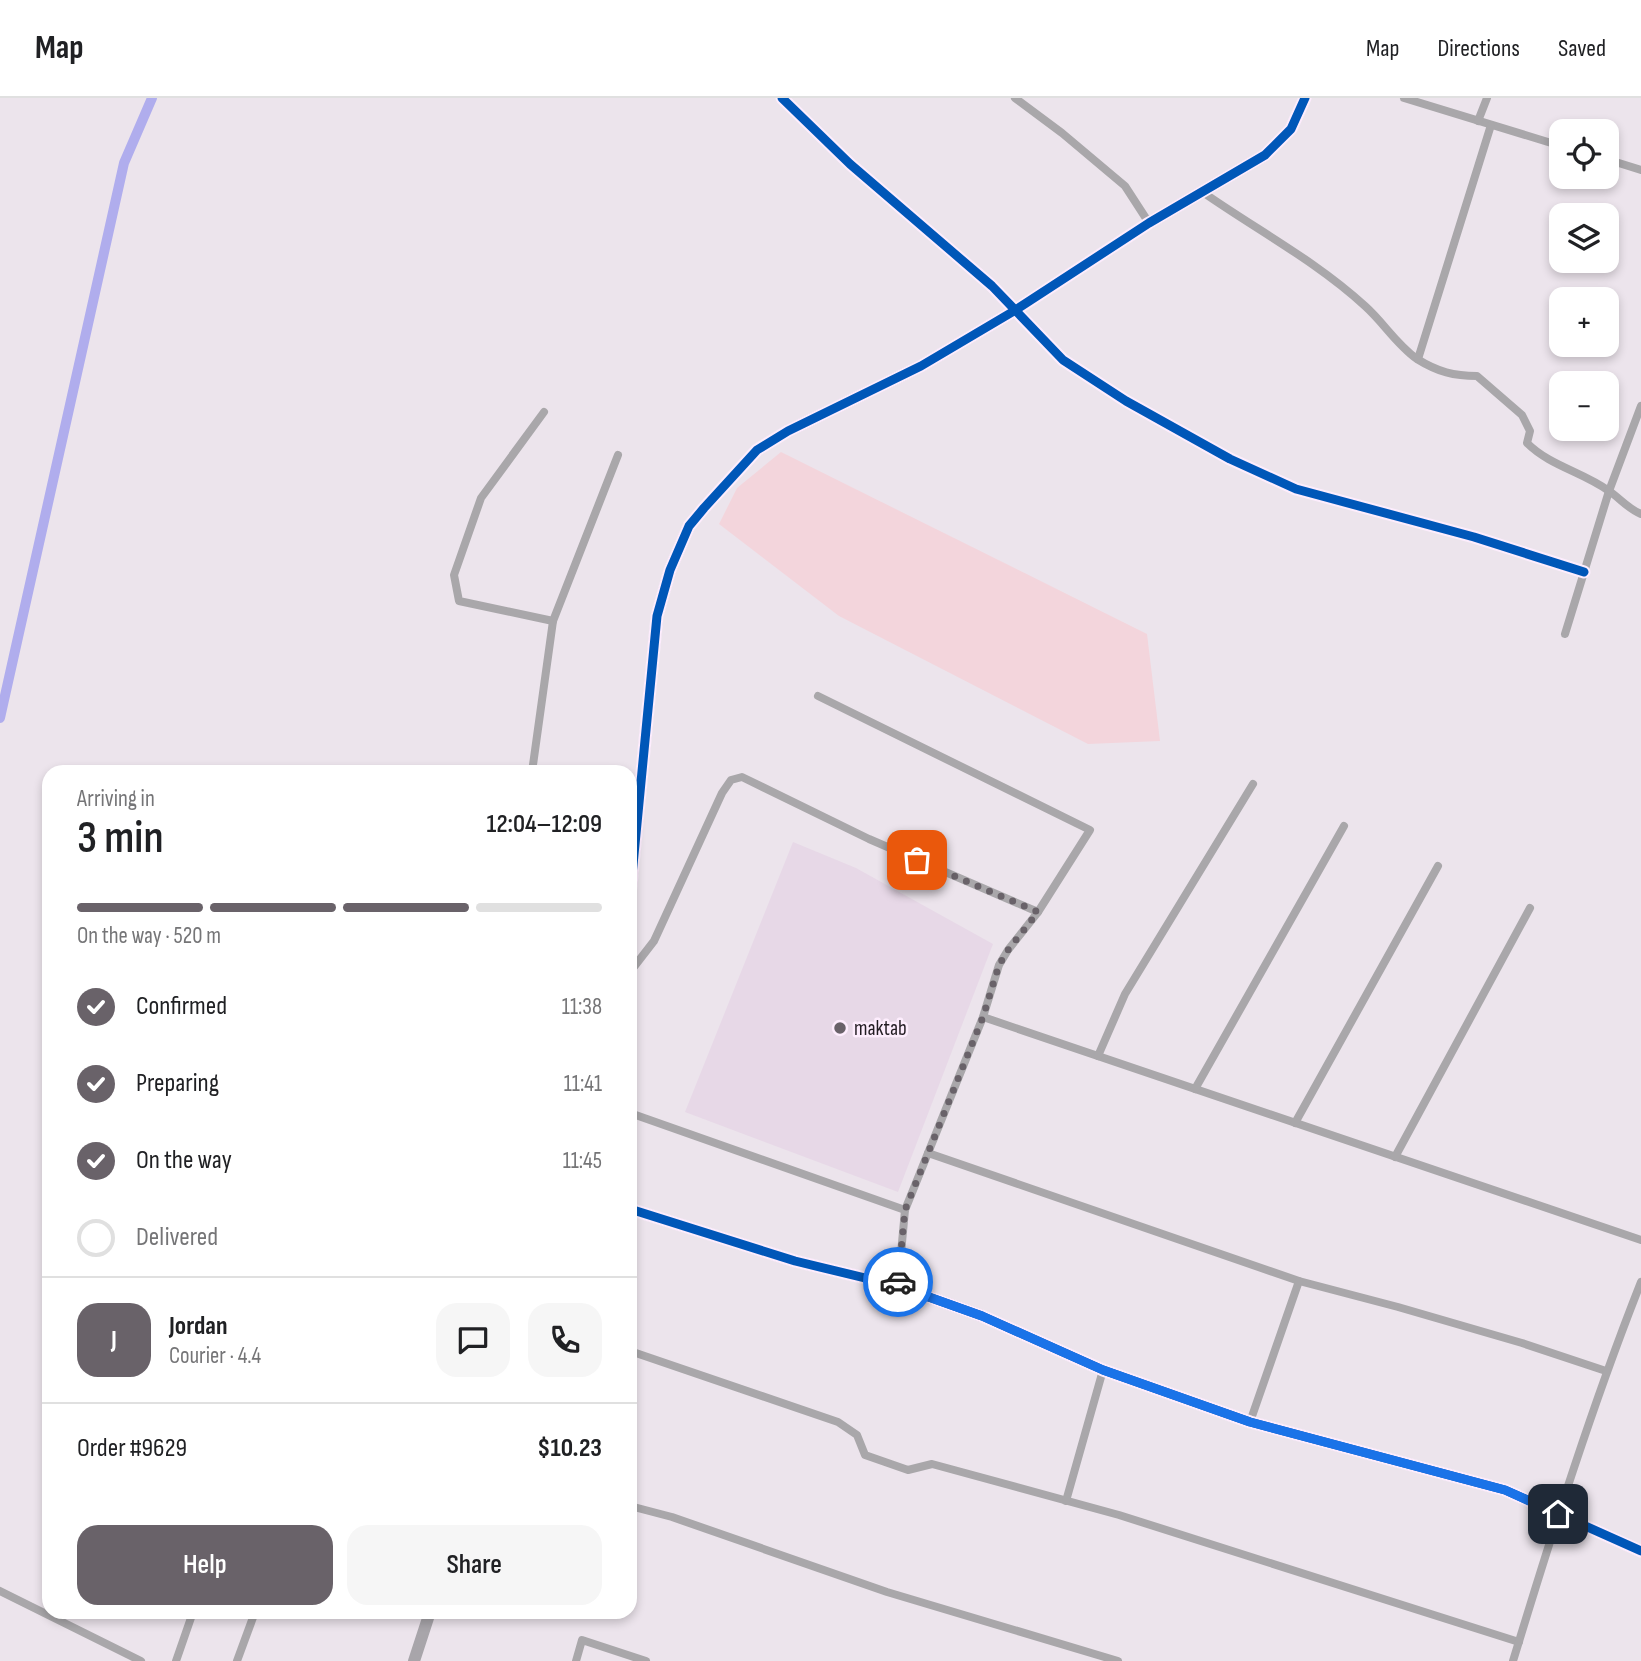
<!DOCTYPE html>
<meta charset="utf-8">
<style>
:root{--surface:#fff;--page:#f6f6f6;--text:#202124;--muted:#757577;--line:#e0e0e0;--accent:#696269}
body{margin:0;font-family:"Sofia Sans Condensed",sans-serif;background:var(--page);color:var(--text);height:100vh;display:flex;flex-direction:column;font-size:26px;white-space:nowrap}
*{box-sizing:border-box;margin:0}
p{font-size:23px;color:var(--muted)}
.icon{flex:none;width:38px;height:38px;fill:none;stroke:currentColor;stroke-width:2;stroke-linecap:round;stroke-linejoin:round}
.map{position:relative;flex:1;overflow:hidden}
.panel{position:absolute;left:42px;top:667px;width:595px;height:854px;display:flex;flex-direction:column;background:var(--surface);border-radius:21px;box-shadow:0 4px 10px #0003}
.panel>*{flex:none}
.tools{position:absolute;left:1549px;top:21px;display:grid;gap:14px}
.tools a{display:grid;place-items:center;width:70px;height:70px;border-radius:14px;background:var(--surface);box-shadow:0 4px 10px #0003;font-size:35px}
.pin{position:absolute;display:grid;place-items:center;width:60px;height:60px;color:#fff;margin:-30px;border-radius:14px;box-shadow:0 4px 10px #0006}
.courier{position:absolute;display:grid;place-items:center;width:70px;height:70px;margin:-35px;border:5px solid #1a73e8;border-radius:50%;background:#fff;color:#222;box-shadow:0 2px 9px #0007}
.overview em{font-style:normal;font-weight:600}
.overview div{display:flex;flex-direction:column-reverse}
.overview{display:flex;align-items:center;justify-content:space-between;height:119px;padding:0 35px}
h1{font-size:46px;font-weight:600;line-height:52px}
.bar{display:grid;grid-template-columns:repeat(4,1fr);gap:10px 7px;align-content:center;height:84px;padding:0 35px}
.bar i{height:9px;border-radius:5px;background:var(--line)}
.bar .on{background:var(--accent)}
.bar p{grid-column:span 4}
.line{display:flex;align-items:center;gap:18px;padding:0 35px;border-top:2px solid var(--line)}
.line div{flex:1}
.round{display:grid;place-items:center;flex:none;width:74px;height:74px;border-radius:21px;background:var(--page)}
ol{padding:0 35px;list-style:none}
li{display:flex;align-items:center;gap:21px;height:77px}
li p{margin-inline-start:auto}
li .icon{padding:7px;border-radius:50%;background:var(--accent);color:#fff;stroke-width:4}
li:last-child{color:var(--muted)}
li i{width:38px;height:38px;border:4px solid var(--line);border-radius:50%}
.action{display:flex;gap:14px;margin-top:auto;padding:14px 35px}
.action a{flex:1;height:80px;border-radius:21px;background:var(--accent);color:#fff;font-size:28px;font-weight:600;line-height:80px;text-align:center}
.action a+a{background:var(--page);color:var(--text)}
header{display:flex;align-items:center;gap:42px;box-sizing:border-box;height:98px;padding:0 35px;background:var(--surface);border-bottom:2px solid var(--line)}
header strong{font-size:33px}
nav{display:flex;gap:38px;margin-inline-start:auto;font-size:24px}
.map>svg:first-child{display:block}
.built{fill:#e7d8e7}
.green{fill:#f3d5dc}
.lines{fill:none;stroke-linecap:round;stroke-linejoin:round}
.canal{stroke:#b0aded;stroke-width:10}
.street{stroke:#a9a7aa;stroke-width:8}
.secondary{stroke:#a8a5aa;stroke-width:12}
.cycleway-casing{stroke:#fdedfd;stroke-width:13}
.cycleway{stroke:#0057b8;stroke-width:9}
.done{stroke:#696269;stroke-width:7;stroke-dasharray:0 12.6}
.route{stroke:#1a73e8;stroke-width:9}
.poi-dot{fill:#696269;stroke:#fdedfd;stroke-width:2.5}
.labels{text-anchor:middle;stroke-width:5;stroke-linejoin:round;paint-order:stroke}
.poi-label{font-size:21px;fill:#221c22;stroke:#fdedfd;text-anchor:start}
</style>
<header>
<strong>Map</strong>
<nav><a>Map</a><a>Directions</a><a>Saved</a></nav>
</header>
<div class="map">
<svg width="1641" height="1563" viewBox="0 0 1641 1563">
<rect width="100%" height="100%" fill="#ece4ec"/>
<polygon class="built" points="793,744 856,770 993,846 898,1094 685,1014"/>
<polygon class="green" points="781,354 1147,536 1160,643 1088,646 839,518 719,426 737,390"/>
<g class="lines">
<polyline class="canal" points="0,620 124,65 152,0"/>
<g class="street">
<polyline points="782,0 850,66 992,188 1063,262 1126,303 1230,361 1296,391 1474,439 1584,474"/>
<polyline points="1015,0 1062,35 1125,88 1149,125"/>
<polyline points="1404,0 1561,48"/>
<polyline points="1478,23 1487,0"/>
<polyline points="1606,61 1641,72"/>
<path d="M1204,95C1257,132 1316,163 1365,208C1384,225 1396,246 1417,261C1438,274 1454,278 1477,278L1522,317L1530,333L1527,345C1550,368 1583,374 1609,393C1621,401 1627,410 1641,416"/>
<polyline points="1418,261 1491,27"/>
<polyline points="544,314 481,400 454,477 459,503 553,523"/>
<polyline points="1565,536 1609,393 1641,308"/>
<polyline points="818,598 1090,732 1038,814 1008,852 999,867 983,919 905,1112 898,1188"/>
<polyline points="532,674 553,523 618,357"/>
<polyline points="630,874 654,843 722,695 731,682 742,679 869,741 1038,814"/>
<polyline points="983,919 1641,1142"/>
<polyline points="1098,958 1125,896 1253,686"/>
<polyline points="1195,991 1344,728"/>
<polyline points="630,1015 905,1112"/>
<polyline points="1295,1025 1438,768"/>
<polyline points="928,1055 1299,1183 1398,1209 1522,1245 1606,1273"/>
<polyline points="1395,1059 1530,810"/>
<polyline points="630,1253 838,1324 857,1337 865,1357 908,1372 932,1366 1119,1417 1519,1544"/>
<polyline points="1250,1324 1299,1183"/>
<polyline points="1066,1403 1103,1272"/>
<polyline points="630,1408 672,1419 887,1494 1118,1563"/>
<polyline points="0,1493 141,1563"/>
<polyline points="176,1563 193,1514"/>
<polyline points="237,1563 255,1514"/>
<polyline points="576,1563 582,1542 646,1563"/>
<path d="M1513,1563C1552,1435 1592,1308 1641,1184"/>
</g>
<g class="secondary">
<polyline points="630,798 657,518 670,472 689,428 704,410 757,352 788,333 921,268 1014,213 1149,125 1265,57 1291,31 1305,0"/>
<polyline points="630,1111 795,1163 898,1188 982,1218 1103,1272 1250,1324 1505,1392 1641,1453"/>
<polyline points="414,1563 430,1514"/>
</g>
<defs>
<g id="cycleway">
<polyline points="782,0 850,66 992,188 1063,262 1126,303 1230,361 1296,391 1474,439 1584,474"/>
<polyline points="630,798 657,518 670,472 689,428 704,410 757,352 788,333 921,268 1014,213 1149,125 1265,57 1291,31 1305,0"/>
<polyline points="630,1111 795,1163 898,1188 982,1218 1103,1272 1250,1324 1505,1392 1641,1453"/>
</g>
</defs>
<use href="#cycleway" class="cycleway-casing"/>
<use href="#cycleway" class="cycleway"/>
</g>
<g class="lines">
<polyline class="done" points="898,1184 905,1112 983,919 999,867 1008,852 1038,814 917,762"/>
<polyline class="route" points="898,1184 898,1188 982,1218 1103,1272 1250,1324 1505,1392 1558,1416"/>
</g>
<circle class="poi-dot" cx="840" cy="930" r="7"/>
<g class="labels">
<g class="poi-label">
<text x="854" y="937">maktab</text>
</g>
</g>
</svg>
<div class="tools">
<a><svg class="icon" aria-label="locate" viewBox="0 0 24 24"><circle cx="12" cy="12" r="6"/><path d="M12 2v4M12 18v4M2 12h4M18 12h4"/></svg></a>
<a><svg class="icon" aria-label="layers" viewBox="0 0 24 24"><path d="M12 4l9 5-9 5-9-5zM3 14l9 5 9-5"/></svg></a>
<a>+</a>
<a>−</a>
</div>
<div class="pin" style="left:917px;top:762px;background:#ea580c"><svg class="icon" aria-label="bag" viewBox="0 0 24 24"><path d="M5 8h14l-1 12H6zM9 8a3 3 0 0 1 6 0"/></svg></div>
<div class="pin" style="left:1558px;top:1416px;background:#1f2937"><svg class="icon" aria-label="home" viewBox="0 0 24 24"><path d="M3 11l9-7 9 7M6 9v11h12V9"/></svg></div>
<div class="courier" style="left:898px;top:1184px"><svg class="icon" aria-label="car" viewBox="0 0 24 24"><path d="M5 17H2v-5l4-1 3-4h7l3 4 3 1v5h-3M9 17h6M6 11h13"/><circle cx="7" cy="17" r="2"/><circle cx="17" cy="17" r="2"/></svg></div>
<section class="panel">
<div class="overview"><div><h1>3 min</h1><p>Arriving in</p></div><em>12:04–12:09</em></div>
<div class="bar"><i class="on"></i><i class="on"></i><i class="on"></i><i></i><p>On the way · 520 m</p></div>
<ol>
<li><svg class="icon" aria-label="check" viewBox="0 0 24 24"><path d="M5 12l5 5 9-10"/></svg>Confirmed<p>11:38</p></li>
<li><svg class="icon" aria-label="check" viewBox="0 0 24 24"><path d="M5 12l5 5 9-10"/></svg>Preparing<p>11:41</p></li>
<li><svg class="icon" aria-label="check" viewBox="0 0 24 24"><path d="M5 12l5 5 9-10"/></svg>On the way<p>11:45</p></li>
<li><i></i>Delivered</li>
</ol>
<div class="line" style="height:126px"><b class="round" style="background:var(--accent);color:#fff">J</b><div><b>Jordan</b><p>Courier · 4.4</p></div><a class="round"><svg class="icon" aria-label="chat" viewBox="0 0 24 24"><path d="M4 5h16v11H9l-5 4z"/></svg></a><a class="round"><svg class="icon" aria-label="phone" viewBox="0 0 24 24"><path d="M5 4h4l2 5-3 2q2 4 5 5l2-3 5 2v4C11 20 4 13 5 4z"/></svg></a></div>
<div class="line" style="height:91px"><div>Order #9629</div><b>$10.23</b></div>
<div class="action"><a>Help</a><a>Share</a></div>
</section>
</div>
